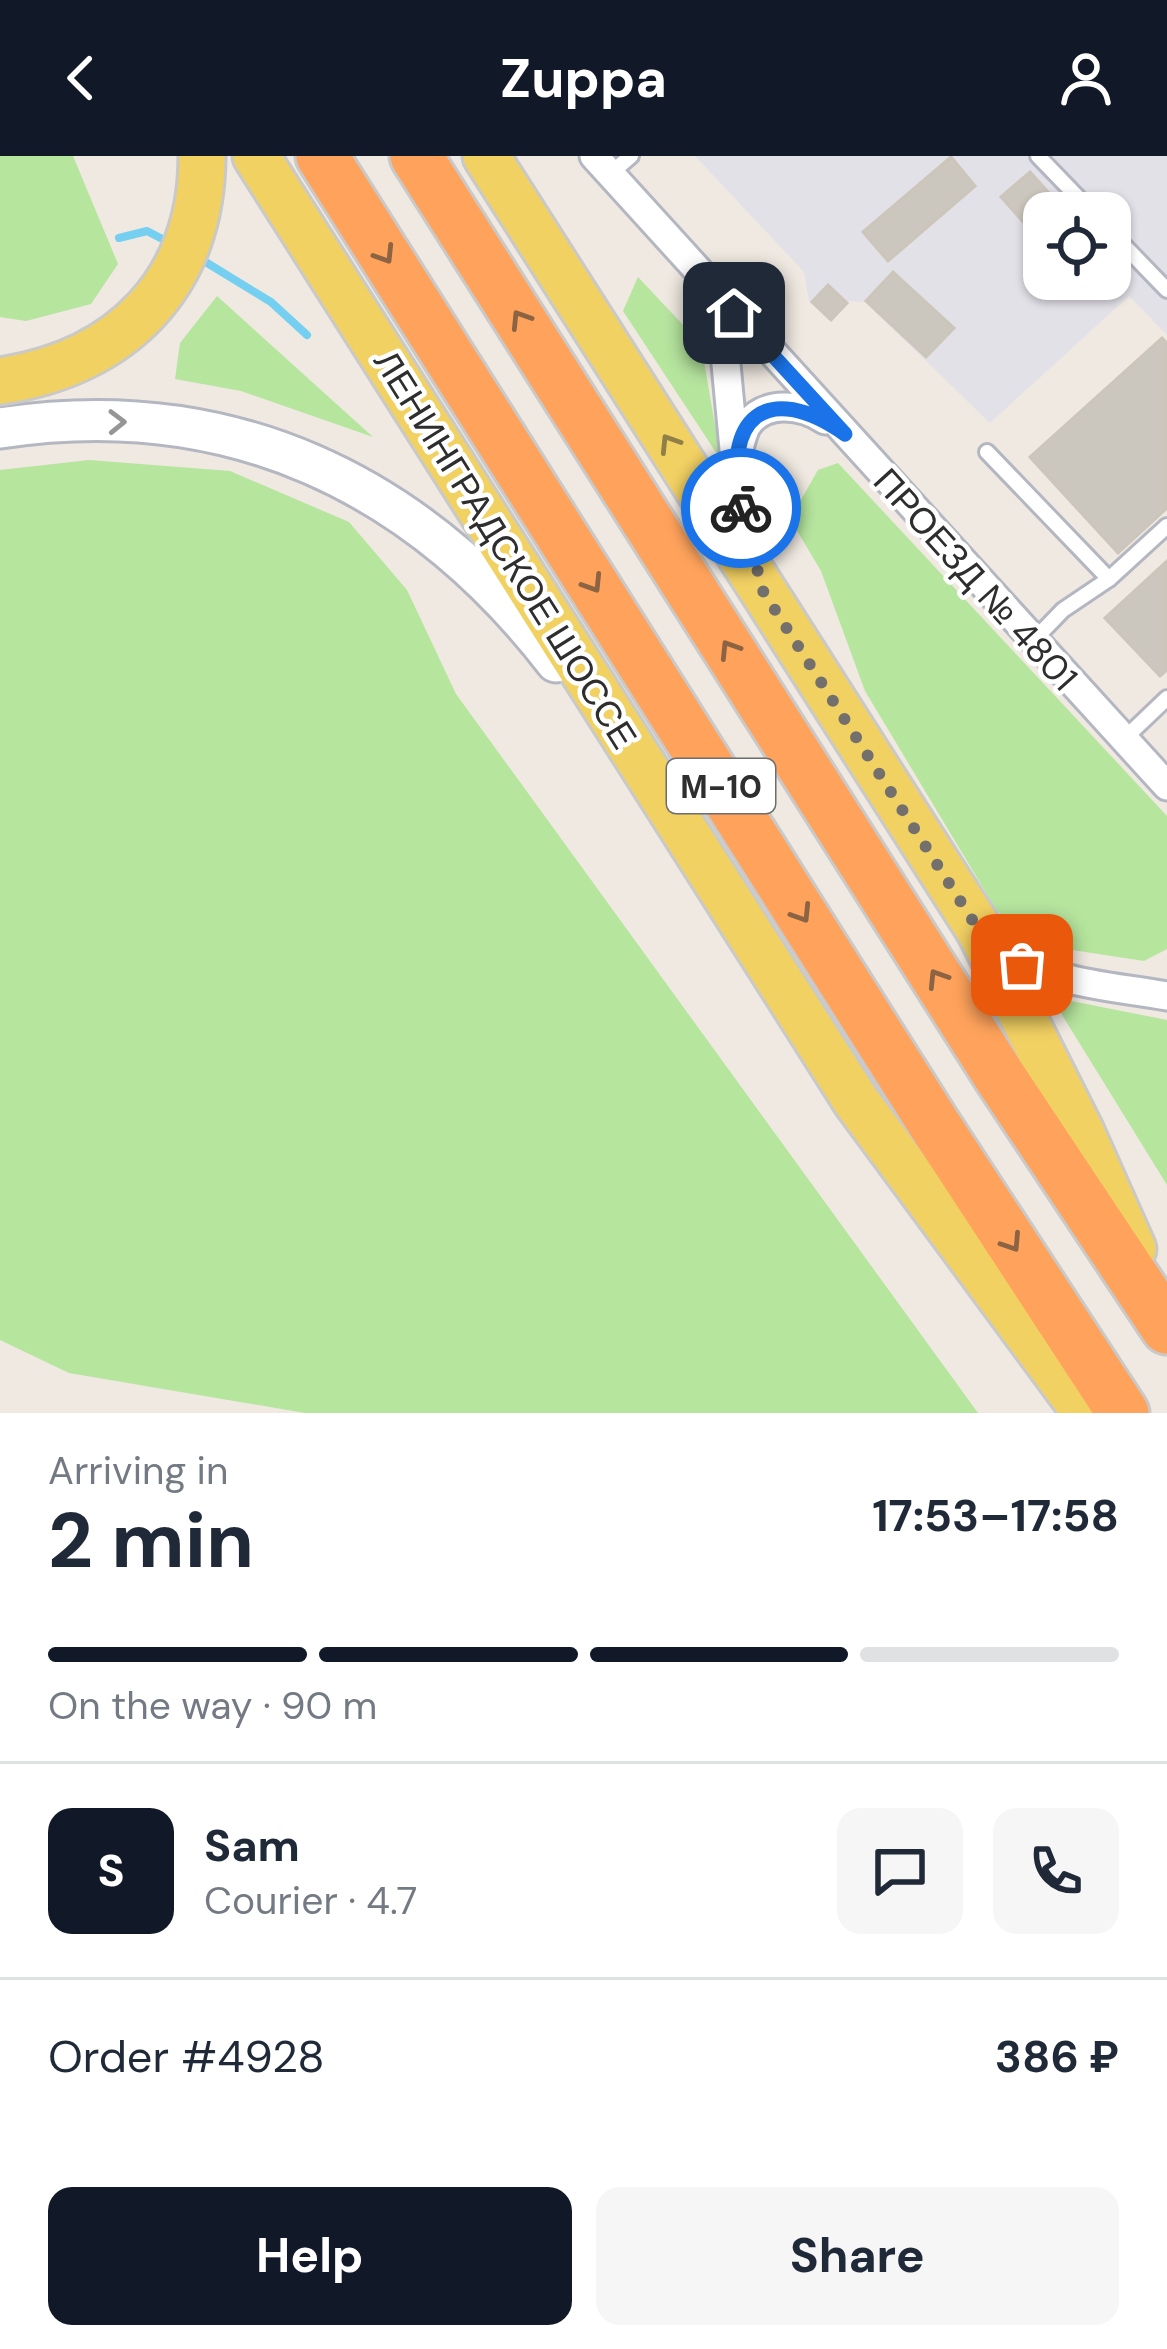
<!DOCTYPE html>
<meta charset="utf-8">
<style>
:root{--surface:#fff;--page:#f6f6f7;--text:#1f2937;--muted:#747a83;--line:#e0e1e3;--accent:#111827}
body{margin:0;font-family:"DM Sans",sans-serif;background:var(--page);color:var(--text);height:100vh;display:flex;flex-direction:column;font-size:45px;white-space:nowrap}
*{box-sizing:border-box;margin:0}
p{font-size:39px;color:var(--muted)}
.icon{flex:none;width:66px;height:66px;fill:none;stroke:currentColor;stroke-width:2;stroke-linecap:round;stroke-linejoin:round}
.map{position:relative;height:1257px;overflow:hidden}
.details{display:flex;flex-direction:column;background:var(--surface);flex:1}
.details>*{flex:none}
.controls{position:absolute;left:1023px;top:36px;display:grid;gap:24px}
.controls a{display:grid;place-items:center;width:108px;height:108px;border-radius:24px;background:var(--surface);box-shadow:0 3px 9px #0004;font-size:60px}
.pin{position:absolute;display:grid;place-items:center;width:102px;height:102px;color:#fff;margin:-51px;border-radius:24px;box-shadow:0 6px 18px #0006}
.courier{position:absolute;display:grid;place-items:center;width:120px;height:120px;margin:-60px;border:9px solid #1a73e8;border-radius:50%;background:#fff;color:#222;box-shadow:0 3px 15px #0007}
.summary em{font-style:normal;font-weight:700}
.summary div{display:flex;flex-direction:column-reverse}
.summary{display:flex;align-items:center;justify-content:space-between;height:204px;padding:0 48px}
h1{font-size:78px;font-weight:700;line-height:90px}
.bar{display:grid;grid-template-columns:repeat(4,1fr);gap:18px 12px;align-content:center;height:144px;padding:0 48px}
.bar i{height:15px;border-radius:9px;background:var(--line)}
.bar .active{background:var(--accent)}
.bar p{grid-column:span 4}
.line{display:flex;align-items:center;gap:30px;padding:0 48px;border-top:3px solid var(--line)}
.line div{flex:1}
.round{display:grid;place-items:center;flex:none;width:126px;height:126px;border-radius:24px;background:var(--page)}
.button{display:flex;gap:24px;margin-top:auto;padding:24px 48px}
.button a{flex:1;height:138px;border-radius:24px;background:var(--accent);color:#fff;font-size:48px;font-weight:700;line-height:138px;text-align:center}
.button a+a{background:var(--page);color:var(--text)}
header{display:flex;justify-content:space-between;align-items:center;height:156px;padding:0 48px;background:var(--accent);color:#fff;font-size:54px;font-weight:700}
.map>svg:first-child{display:block}
.industrial{fill:#e3e1e8;fill-rule:evenodd}
.green{fill:#b6e59e}
.lines{fill:none;stroke-linecap:round;stroke-linejoin:round}
.stream{stroke:#75cff0;stroke-width:8}
.building{fill:#cbc7bf;stroke:#cbc5ba;stroke-width:3}
.lane-casing{stroke:#b4b7c1;stroke-width:20}
.street-casing{stroke:#b4b7c1;stroke-width:33}
.secondary-casing{stroke:#b4b7c1;stroke-width:45}
.primary-casing{stroke:#c9c9c9;stroke-width:51}
.highway-casing{stroke:#c9c9c9;stroke-width:57}
.lane{stroke:#fff;stroke-width:14}
.street{stroke:#fff;stroke-width:27}
.secondary{stroke:#fff;stroke-width:39}
.primary{stroke:#f2d163;stroke-width:45}
.highway{stroke:#ffa35c;stroke-width:51}
.oneway{stroke:#8c6343}
.oneway2{stroke:#969696}
.oneway3{stroke:#908048}
.done{stroke:#726f6d;stroke-width:12;stroke-dasharray:0 21.6}
.route{stroke:#1a73e8;stroke-width:15}
.labels{text-anchor:middle;stroke-width:9;stroke-linejoin:round;paint-order:stroke}
.shield{fill:#fff;stroke:#6d6d6d;stroke-width:3}
.shield-label{font-size:33px;font-weight:bold;fill:#2e2e2e}
.street-label{font-size:36px;fill:#2e2e2e;stroke:#fff}
</style>
<header><svg class="icon" aria-label="back" viewBox="0 0 24 24"><path d="M15 5l-7 7 7 7"/></svg>Zuppa<svg class="icon" aria-label="person" viewBox="0 0 24 24"><circle cx="12" cy="8" r="4"/><path d="M4 21q1-7 8-7t8 7"/></svg></header>
<div class="map">
<svg width="1167" height="1257" viewBox="0 0 1167 1257">
<rect width="100%" height="100%" fill="#efe9e1"/>
<path class="industrial" d="M695,0H1167V179L1129,140L990,267L865,146L848,145L829,164L809,145L804,116ZM1044,57H1110V123H1044Z"/>
<g class="green">
<polygon points="0,0 73,0 118,108 91,148 26,165 0,161"/>
<polygon points="638,121 701,188 721,304 623,155"/>
<polygon points="217,140 373,281 241,235 175,223 180,187"/>
<polygon points="89,304 230,315 349,366 407,434 456,538 978,1257 305,1257 69,1217 0,1184 0,314"/>
<polygon points="838,307 1167,660 1167,793 1144,805 1033,788 997,755 865,535 821,415 790,363 818,314"/>
<polygon points="1051,841 1167,864 1167,1029"/>
</g>
<g class="lines">
<g class="stream">
<polyline points="119,82 147,75 170,87"/>
<polyline points="199,102 271,146 307,179"/>
</g>
</g>
<g class="building">
<polygon points="951,1 975,30 888,105 863,76"/>
<polygon points="1030,16 1067,57 1044,57 1044,89 1001,41"/>
<polygon points="893,116 954,172 926,201 866,145"/>
<polygon points="828,129 847,147 831,164 812,146"/>
<polygon points="1162,182 1167,187 1167,352 1118,397 1030,301"/>
<polygon points="1167,405 1167,514 1160,520 1105,462"/>
</g>
<g class="lines">
<defs>
<g id="lane">
<polyline points="1038,0 1093,57"/>
<polyline points="610,18 631,0"/>
<polyline points="1110,75 1167,134"/>
<polyline points="987,296 1109,423"/>
<polyline points="1032,486 1063,454 1109,423 1167,370"/>
<polyline points="1123,584 1167,542"/>
</g>
<g id="street">
<polyline points="594,0 1167,630"/>
<polyline points="708,133 724,187 739,346 752,396"/>
<path d="M737,299C740,290 742,279 746,271C763,243 802,248 825,264"/>
<path d="M998,789C1047,829 1107,829 1167,840"/>
</g>
<path id="secondary" d="M0,272C229,237 417,326 556,506"/>
<g id="primary">
<polyline points="256,0 856,945 1086,1257"/>
<polyline points="486,0 980,775 1081,976 1133,1093"/>
<path d="M0,225C122,207 202,127 202,0"/>
</g>
<g id="highway">
<polyline points="322,0 934,968 1123,1257"/>
<polyline points="416,0 1000,921 1167,1172"/>
</g>
</defs>
<use href="#lane" class="lane-casing"/>
<use href="#street" class="street-casing"/>
<use href="#secondary" class="secondary-casing"/>
<use href="#primary" class="primary-casing"/>
<use href="#highway" class="highway-casing"/>
<use href="#lane" class="lane"/>
<use href="#street" class="street"/>
<use href="#secondary" class="secondary"/>
<use href="#primary" class="primary"/>
<use href="#highway" class="highway"/>
</g>
<defs><path id="oneway-chevron" d="M-2-3.5L2.5 0L-2 3.5" fill="none" stroke-width="1.6" stroke-linecap="round" stroke-linejoin="round" transform="scale(3)"/></defs>
<g class="oneway">
<use href="#oneway-chevron" transform="translate(385 99) rotate(58)"/>
<use href="#oneway-chevron" transform="translate(520 163) rotate(-122)"/>
<use href="#oneway-chevron" transform="translate(593 428) rotate(58)"/>
<use href="#oneway-chevron" transform="translate(729 493) rotate(-122)"/>
<use href="#oneway-chevron" transform="translate(802 758) rotate(58)"/>
<use href="#oneway-chevron" transform="translate(937 822) rotate(-122)"/>
<use href="#oneway-chevron" transform="translate(1012 1087) rotate(57)"/>
</g>
<use class="oneway2" href="#oneway-chevron" transform="translate(117 266) rotate(-1)"/>
<use class="oneway3" href="#oneway-chevron" transform="translate(669 287) rotate(-122)"/>
<g class="lines">
<polyline class="done" points="741,352 763,435 980,776 1022,809"/>
<path class="route" d="M734,157L845,278C766,223 722,262 741,352"/>
</g>
<g class="labels">
<rect class="shield" x="667" y="603" width="108" height="54" rx="9"/>
<g class="shield-label">
<text x="721" y="642">М-10</text>
</g>
<g class="street-label">
<text transform="translate(506 393) rotate(58)" y="13">ЛЕНИНГРАДСКОЕ ШОССЕ</text>
<text transform="translate(976 423) rotate(48)" y="13">ПРОЕЗД № 4801</text>
</g>
</g>
</svg>
<div class="controls">
<a><svg class="icon" aria-label="locate" viewBox="0 0 24 24"><circle cx="12" cy="12" r="6"/><path d="M12 2v4M12 18v4M2 12h4M18 12h4"/></svg></a>
</div>
<div class="pin" style="left:1022px;top:809px;background:#ea580c"><svg class="icon" aria-label="bag" viewBox="0 0 24 24"><path d="M5 8h14l-1 12H6zM9 8a3 3 0 0 1 6 0"/></svg></div>
<div class="pin" style="left:734px;top:157px;background:#1f2937"><svg class="icon" aria-label="home" viewBox="0 0 24 24"><path d="M3 11l9-7 9 7M6 9v11h12V9"/></svg></div>
<div class="courier" style="left:741px;top:352px"><svg class="icon" aria-label="bike" viewBox="0 0 24 24"><circle cx="6" cy="16" r="4"/><circle cx="18" cy="16" r="4"/><path d="M6 16l4-8h5l3 8M10 8l3 8H6M13 5h3"/></svg></div>
</div>
<section class="details">
<div class="summary"><div><h1>2 min</h1><p>Arriving in</p></div><em>17:53–17:58</em></div>
<div class="bar"><i class="active"></i><i class="active"></i><i class="active"></i><i></i><p>On the way · 90 m</p></div>
<div class="line" style="height:216px"><b class="round" style="background:var(--accent);color:#fff">S</b><div><b>Sam</b><p>Courier · 4.7</p></div><a class="round"><svg class="icon" aria-label="chat" viewBox="0 0 24 24"><path d="M4 5h16v11H9l-5 4z"/></svg></a><a class="round"><svg class="icon" aria-label="phone" viewBox="0 0 24 24"><path d="M5 4h4l2 5-3 2q2 4 5 5l2-3 5 2v4C11 20 4 13 5 4z"/></svg></a></div>
<div class="line" style="height:156px"><div>Order #4928</div><b>386 ₽</b></div>
<div class="button"><a>Help</a><a>Share</a></div>
</section>
